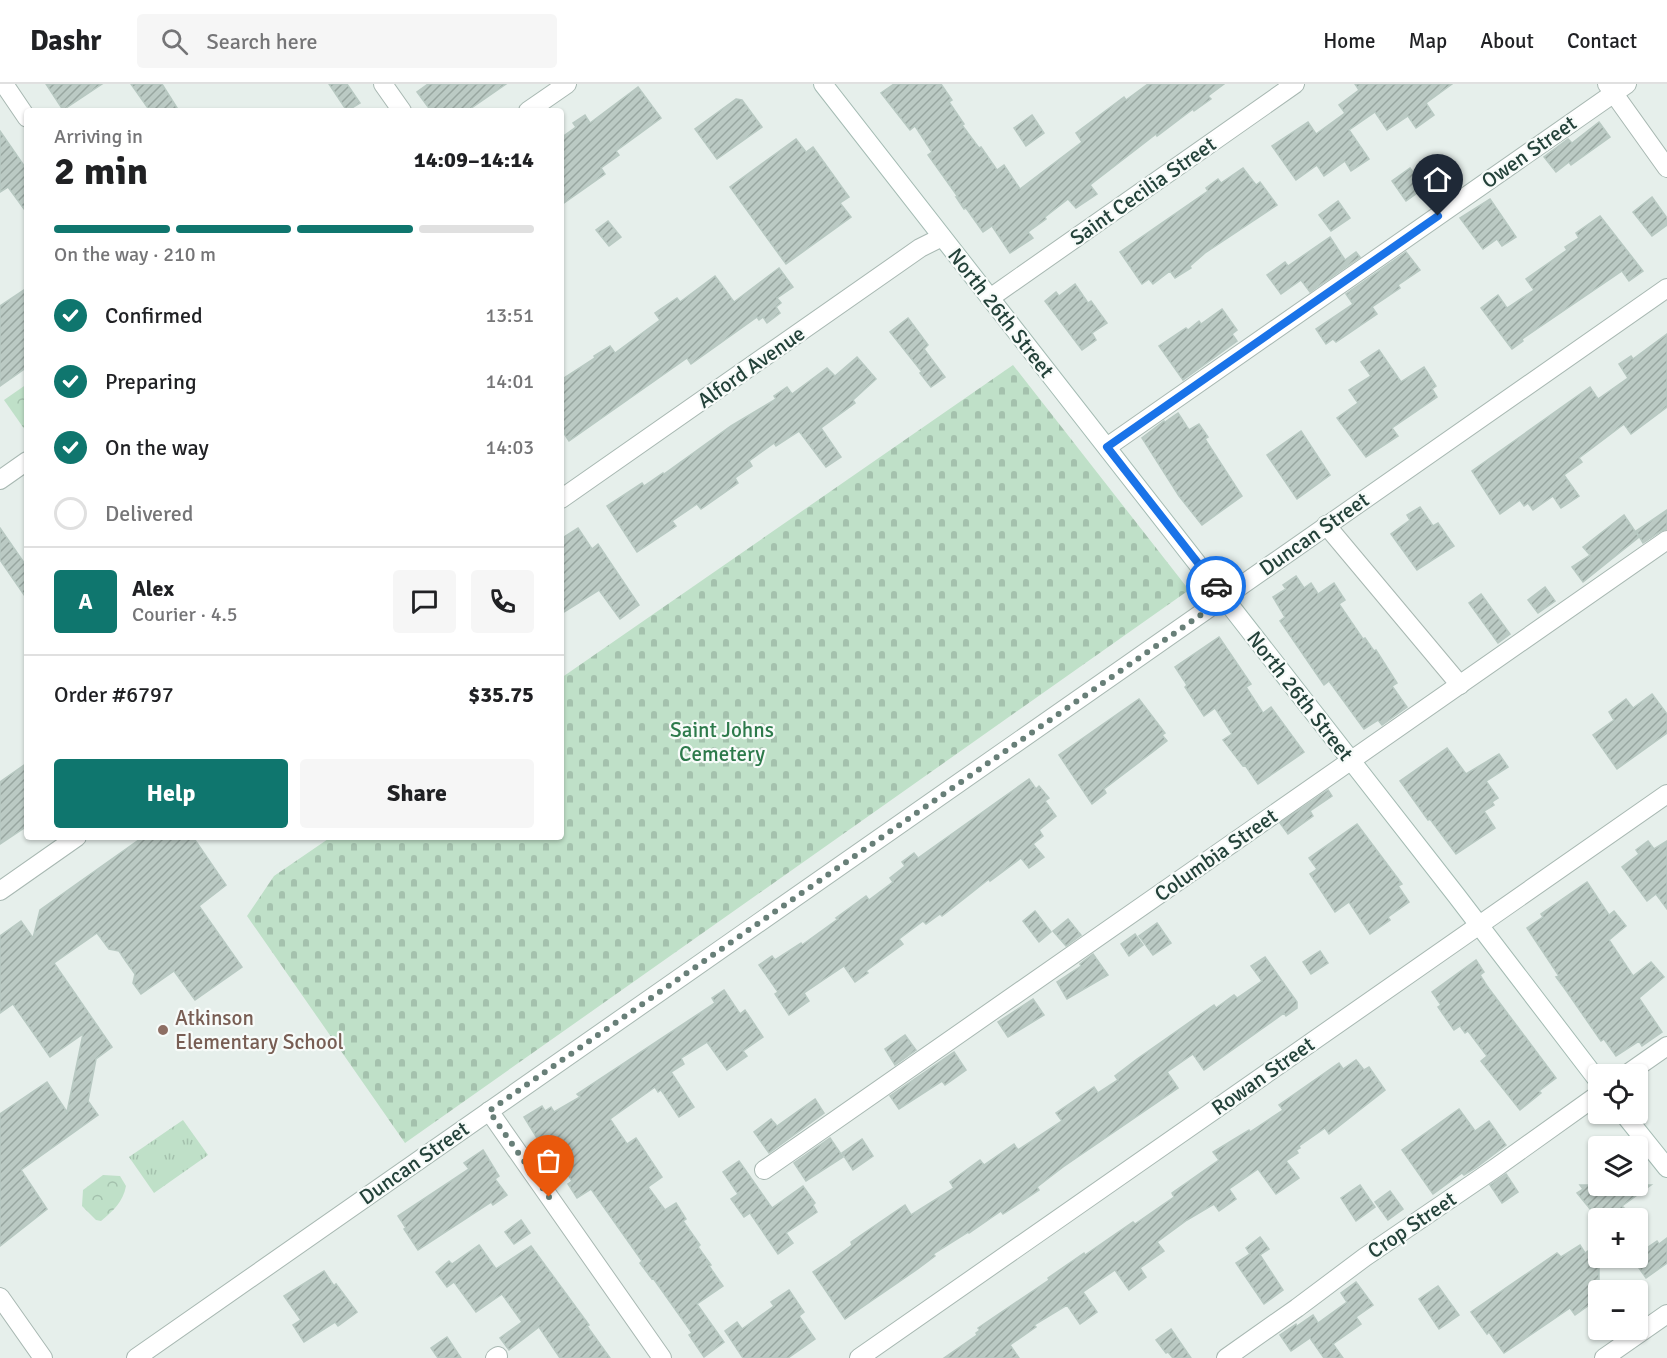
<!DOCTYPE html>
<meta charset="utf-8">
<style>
:root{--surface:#fff;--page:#f6f6f6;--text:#202124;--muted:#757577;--line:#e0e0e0;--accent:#0f766e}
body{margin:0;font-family:Signika,sans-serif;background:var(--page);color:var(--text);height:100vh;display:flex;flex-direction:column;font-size:22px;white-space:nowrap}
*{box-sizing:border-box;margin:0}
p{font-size:20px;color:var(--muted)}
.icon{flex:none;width:33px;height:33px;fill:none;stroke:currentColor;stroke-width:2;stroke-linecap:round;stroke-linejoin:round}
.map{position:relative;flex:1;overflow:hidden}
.drawer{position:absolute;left:24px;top:24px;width:540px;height:732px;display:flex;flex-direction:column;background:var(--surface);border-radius:6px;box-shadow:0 2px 4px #0004}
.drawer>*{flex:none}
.buttons{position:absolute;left:1588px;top:980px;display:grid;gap:12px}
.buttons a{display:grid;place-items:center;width:60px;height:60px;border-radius:6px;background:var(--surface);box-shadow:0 2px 4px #0004;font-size:30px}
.pin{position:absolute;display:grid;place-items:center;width:51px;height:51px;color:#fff;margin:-62px -26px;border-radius:50% 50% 50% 0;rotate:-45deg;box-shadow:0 0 6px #0007}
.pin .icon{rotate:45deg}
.courier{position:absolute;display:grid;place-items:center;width:60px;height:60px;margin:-30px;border:4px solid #1a73e8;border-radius:50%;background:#fff;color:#222;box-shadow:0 2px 8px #0007}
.head em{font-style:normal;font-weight:700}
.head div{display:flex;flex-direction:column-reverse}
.head{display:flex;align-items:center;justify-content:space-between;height:102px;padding:0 30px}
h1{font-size:39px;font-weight:700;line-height:45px}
.bar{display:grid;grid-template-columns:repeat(4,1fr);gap:9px 6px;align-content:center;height:72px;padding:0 30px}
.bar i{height:8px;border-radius:4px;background:var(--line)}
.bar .selected{background:var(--accent)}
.bar p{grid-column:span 4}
.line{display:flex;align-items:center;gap:15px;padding:0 30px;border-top:2px solid var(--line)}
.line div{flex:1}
.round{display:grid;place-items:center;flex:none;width:63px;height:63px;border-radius:6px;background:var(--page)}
ol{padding:0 30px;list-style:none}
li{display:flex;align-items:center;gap:18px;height:66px}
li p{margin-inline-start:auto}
li .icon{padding:6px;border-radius:50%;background:var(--accent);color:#fff;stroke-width:4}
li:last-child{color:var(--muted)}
li i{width:33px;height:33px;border:3px solid var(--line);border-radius:50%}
.button{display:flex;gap:12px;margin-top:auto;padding:12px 30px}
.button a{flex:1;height:69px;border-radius:6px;background:var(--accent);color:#fff;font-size:24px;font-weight:700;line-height:69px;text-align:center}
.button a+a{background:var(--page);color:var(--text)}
header{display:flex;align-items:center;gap:36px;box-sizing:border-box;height:84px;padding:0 30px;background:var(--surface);border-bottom:2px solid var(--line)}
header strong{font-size:28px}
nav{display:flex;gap:33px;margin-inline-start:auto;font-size:21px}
.search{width:420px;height:54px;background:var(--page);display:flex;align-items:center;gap:15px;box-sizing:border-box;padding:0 21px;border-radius:6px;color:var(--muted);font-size:22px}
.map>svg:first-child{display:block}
.grass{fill:url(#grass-tufts)}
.forest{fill:url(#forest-crowns)}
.cemetery{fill:url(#cemetery-stones)}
.building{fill:url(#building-hatch);stroke:#b8c9c2;stroke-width:1.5}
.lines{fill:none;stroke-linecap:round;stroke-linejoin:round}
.street-casing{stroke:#a8b8b2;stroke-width:20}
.secondary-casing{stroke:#a4bbb3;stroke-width:20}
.street{stroke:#fff;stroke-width:18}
.secondary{stroke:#fff;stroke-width:18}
.done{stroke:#687f78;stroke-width:6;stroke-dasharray:0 10.8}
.route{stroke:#1a73e8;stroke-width:8}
.education-dot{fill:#8d6e63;stroke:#f7fbf9;stroke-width:2}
.labels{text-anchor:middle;stroke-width:4.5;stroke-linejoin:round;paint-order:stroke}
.street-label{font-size:21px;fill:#24423a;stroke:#f7fbf9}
.park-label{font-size:21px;fill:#2d7a4b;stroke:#f7fbf9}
.education-label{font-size:21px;fill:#785e54;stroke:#f7fbf9;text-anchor:start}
</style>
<header>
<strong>Dashr</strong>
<div class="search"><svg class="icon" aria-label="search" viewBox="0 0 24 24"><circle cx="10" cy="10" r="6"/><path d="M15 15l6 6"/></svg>Search here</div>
<nav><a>Home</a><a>Map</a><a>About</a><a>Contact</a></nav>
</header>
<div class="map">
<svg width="1667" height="1274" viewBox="0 0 1667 1274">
<defs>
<pattern id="grass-tufts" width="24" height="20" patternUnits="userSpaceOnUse" patternTransform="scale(1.5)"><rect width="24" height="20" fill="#bfe0c8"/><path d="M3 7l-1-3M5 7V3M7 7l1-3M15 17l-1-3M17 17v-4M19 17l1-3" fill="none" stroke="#a4c1ad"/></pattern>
<pattern id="forest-crowns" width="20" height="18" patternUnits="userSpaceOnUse" patternTransform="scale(1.5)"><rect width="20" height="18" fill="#bfe0c8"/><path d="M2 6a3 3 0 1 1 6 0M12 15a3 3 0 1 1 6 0" fill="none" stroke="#a4c1ad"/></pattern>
<pattern id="cemetery-stones" width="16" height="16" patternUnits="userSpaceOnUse" patternTransform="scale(1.5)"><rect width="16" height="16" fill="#bfe0c8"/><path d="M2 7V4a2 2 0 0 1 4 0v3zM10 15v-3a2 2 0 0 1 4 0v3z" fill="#a4c1ad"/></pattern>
<pattern id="building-hatch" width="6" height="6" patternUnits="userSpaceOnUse" patternTransform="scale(1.5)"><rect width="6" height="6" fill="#bbcac4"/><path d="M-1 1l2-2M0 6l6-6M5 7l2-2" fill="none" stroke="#98a6a0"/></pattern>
</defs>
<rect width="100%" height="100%" fill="#e6efeb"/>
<polygon class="grass" points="183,1036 208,1071 154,1109 129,1073"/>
<g class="forest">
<polygon points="27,300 27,345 25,346 4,316"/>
<path d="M103,1091L120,1092L126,1102C123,1118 113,1127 101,1137L96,1136L82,1122L83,1106Z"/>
</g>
<polygon class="cemetery" points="1013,281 1189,506 405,1059 247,832 274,792 331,753 561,753 561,594"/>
<g class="building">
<polygon points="46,0 102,0 63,26"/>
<polygon points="131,0 162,0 179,27 150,27"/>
<polygon points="329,0 347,0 360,19 347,27"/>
<polygon points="428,0 506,0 467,27 431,27 417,8"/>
<polygon points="894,0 941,0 952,16 949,18 964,40 962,41 979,64 981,63 997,86 1004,81 1020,105 1082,58 1076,49 1124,13 1126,16 1148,0 1224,0 1208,12 1211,15 1194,27 1193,25 1157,52 1156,50 1090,101 1097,110 1076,124 1068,115 1045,133 1046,135 1028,148 1033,154 1010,169 992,142 983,148 966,124 964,125 956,113 958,113 928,71 932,68 915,42 910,46 881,9"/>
<polygon points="1355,0 1452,0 1426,19 1434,31 1416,44 1408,32 1387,46 1375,28 1349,46 1369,75 1351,87 1345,77 1324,92 1317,81 1296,96 1272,62 1308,38 1316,50 1345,29 1339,21 1359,6"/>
<polygon points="638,3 661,34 616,67 619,71 601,84 605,90 561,121 561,54 576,43 573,39 585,31 590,39"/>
<polygon points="736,15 742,16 762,43 717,75 695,45"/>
<polygon points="1032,31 1044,49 1026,62 1014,44"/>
<polygon points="1599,38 1610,53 1571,81 1569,78 1556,88 1544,73 1568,55 1572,59"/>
<polygon points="0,47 27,86 27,129 8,103 0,108"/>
<polygon points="796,55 806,68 813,63 849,113 840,119 851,133 786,180 730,103"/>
<polygon points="1243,84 1256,101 1260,98 1277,121 1205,169 1190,182 1191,184 1175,194 1170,187 1153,200 1149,195 1142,200 1120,168 1208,107 1206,104 1218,95 1221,99"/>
<polygon points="1410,84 1424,104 1406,117 1392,97"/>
<polygon points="1444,89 1455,104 1441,114 1430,98"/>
<polygon points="1652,113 1667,134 1667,141 1652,152 1633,128"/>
<polygon points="1490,115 1516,153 1502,162 1497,155 1483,165 1460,134"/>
<polygon points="1338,117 1350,134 1331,147 1319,131"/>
<polygon points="1600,132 1643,187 1629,197 1622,187 1522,255 1523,257 1512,265 1481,224 1498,211 1507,224 1534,206 1526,195 1567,166 1565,163 1579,154 1576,149"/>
<polygon points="608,137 621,153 609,162 596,146"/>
<polygon points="1330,153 1345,176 1356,168 1360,173 1310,208 1301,196 1281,210 1267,191 1285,178 1288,182"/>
<polygon points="1406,168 1420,186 1398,201 1400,204 1372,223 1377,230 1336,258 1333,255 1326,260 1316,245 1353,220 1346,210"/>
<polygon points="779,184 793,203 777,214 781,219 776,223 780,229 767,239 763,233 759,236 757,233 691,280 687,274 569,357 561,345 561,296 595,274 594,272 610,262 615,269 660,236 655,229 677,214 680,218 715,192 734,218"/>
<polygon points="1075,200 1088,219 1091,217 1107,239 1092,249 1096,256 1082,266 1045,217 1056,208 1059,212"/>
<polygon points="27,204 27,283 0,302 0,222"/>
<polygon points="1222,225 1237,246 1232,250 1237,257 1183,296 1159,262 1186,244 1188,246 1199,237 1201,240"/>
<polygon points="908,234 928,261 924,265 945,293 931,303 920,289 922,288 890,248"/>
<polygon points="1667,250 1667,323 1631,350 1624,340 1579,374 1582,378 1564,391 1579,412 1561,424 1553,412 1533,426 1528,419 1524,422 1520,416 1500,430 1472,387 1590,303 1598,315 1628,294 1619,280 1631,272 1633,275"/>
<polygon points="1379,266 1401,298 1424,283 1436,302 1432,305 1437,313 1392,344 1398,352 1366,373 1337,334 1358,319 1349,306 1371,292 1361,278"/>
<polygon points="857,273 876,295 853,316 855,319 821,344 841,373 826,383 799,347 776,362 774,359 749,377 752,382 735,394 738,399 701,425 697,420 672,437 676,442 637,468 607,422 642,399 644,402 663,389 664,390 731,342 776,315 774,312 787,303 792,310 827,284 835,292"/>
<polygon points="1178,329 1189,346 1199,340 1208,353 1205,355 1242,412 1202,441 1179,412 1142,354 1164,337 1165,338"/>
<polygon points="1301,347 1330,391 1297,415 1267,371"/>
<polygon points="1420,423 1433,442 1438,439 1454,462 1417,486 1391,450 1410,436 1407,431"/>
<polygon points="1667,426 1667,445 1661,447 1643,459 1636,447"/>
<polygon points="1624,431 1639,453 1583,498 1572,483 1590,471 1583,463"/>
<polygon points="0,444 27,483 27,515 0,476"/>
<polygon points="578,444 592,465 598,460 639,521 620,535 599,506 561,530 561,455"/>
<polygon points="1296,492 1304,504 1311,499 1318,510 1334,499 1345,516 1339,520 1363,555 1365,554 1374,567 1376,566 1397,599 1392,602 1407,623 1382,641 1378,636 1364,645 1329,597 1324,601 1280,537 1285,533 1273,513 1286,505 1283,501"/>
<polygon points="1545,503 1555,517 1538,529 1528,516"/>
<polygon points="1481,510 1510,550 1498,559 1469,519"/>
<polygon points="1219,553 1251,600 1246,603 1263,629 1271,623 1304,668 1258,700 1245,681 1243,682 1223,656 1232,650 1215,624 1204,632 1185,603 1187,601 1175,583"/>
<polygon points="1652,610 1667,630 1667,649 1617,685 1593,651 1614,636 1609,628 1626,615 1633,624"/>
<polygon points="1139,615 1165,649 1162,651 1167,657 1104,705 1106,709 1092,720 1059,671"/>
<polygon points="1447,664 1466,690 1499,670 1508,683 1486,697 1498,714 1492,718 1494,721 1484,727 1495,744 1456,770 1430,735 1428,736 1400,697"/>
<polygon points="27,679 27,742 0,760 0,698"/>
<polygon points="1029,695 1036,705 1039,702 1049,714 1045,717 1056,732 1039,746 1043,752 1033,760 1044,773 1029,784 1021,774 990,797 989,795 942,832 940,830 926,840 923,837 899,855 903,860 866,887 868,889 855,898 844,882 804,909 809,917 789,931 775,910 778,908 759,881 772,872 775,876 801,859 802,861 838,835 836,834 866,812 869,816 893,798 890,794 905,782 902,778 914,769 918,774"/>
<polygon points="1328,706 1332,712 1310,727 1313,732 1288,750 1280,739"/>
<polygon points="1357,740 1402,800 1398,802 1409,818 1388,833 1390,836 1370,850 1349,818 1335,828 1310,790 1317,785 1309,774"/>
<polygon points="143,753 193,753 226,801 199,822 242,883 195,916 174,887 141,910 133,899 135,890 125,876 119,867 109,865 97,849 54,879 112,963 96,975 88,1017 98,1031 21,1086 47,1125 0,1162 0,1030 47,998 67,1028 83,950 50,973 13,920 0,929 0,852 21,837 33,854 40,826"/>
<polygon points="1648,757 1654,765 1667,757 1667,825 1656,810 1647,817 1622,783 1639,770 1636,766"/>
<polygon points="1587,798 1609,831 1614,827 1626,842 1609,856 1633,892 1651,878 1664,893 1639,914 1662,948 1642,962 1639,957 1616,972 1604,955 1601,957 1565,905 1556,893 1559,892 1527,844 1543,833 1541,830"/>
<polygon points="1035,827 1051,848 1039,858 1023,837"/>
<polygon points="1068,835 1081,851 1066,862 1053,847"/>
<polygon points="1157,839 1171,859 1153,871 1139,852"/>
<polygon points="1135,850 1143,861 1129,872 1121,860"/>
<polygon points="1320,867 1328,879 1311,890 1303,878"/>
<polygon points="1093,870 1108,891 1067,915 1057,898 1081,882 1080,880"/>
<polygon points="1265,873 1297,918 1297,924 1286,932 1284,929 1204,986 1193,970 1167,988 1178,1004 1063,1083 1037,1103 1039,1106 1003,1130 1001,1127 969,1149 968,1148 933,1170 935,1172 919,1184 845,1235 813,1188 837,1172 852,1161 851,1158 905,1121 911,1131 954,1104 950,1098 980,1076 984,1081 1014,1060 1018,1066 1062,1037 1056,1029 1094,1003 1098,1009 1118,996 1115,992 1137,975 1214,921 1216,924 1234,911 1237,914 1262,897 1251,882"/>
<polygon points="1476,876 1484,888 1480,891 1487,902 1556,994 1539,1007 1541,1009 1520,1026 1481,977 1487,972 1468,947 1465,949 1460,942 1454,946 1438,923 1441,921 1432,908"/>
<polygon points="724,906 740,930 745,926 763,953 743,967 747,972 727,986 707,958 681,974 684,980 671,988 694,1023 679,1033 661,1006 658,1008 655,1003 610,1035 627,1060 636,1054 662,1093 648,1103 665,1126 676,1119 686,1135 683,1137 700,1161 698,1163 711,1181 709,1182 723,1202 697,1220 724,1258 704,1273 689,1251 692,1249 653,1194 652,1195 640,1179 642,1177 591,1105 577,1114 568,1100 572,1097 554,1068 548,1072 524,1033 542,1022 545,1027 551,1023 554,1028 580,1013 577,1010 715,919 712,914"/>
<polygon points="1033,915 1044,931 1008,953 998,938"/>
<polygon points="905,951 916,966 895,981 885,965"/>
<polygon points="954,968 966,986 945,1001 942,997 899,1025 890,1012"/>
<polygon points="1356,976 1364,986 1369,983 1385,1006 1329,1050 1325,1044 1299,1062 1300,1064 1296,1066 1298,1069 1286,1077 1299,1094 1276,1110 1258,1085 1229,1105 1236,1115 1219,1127 1214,1120 1187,1136 1157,1158 1164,1167 1140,1184 1146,1193 1129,1206 1115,1186 1083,1208 1097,1228 1080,1240 1067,1221 1034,1241 1036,1243 1010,1261 1019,1274 944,1274 977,1251 976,1249 980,1246 978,1244 1049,1196 1048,1194 1084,1169 1085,1171 1133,1138 1135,1140 1174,1113 1172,1109 1219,1076 1213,1068 1249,1046 1250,1048 1283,1026 1279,1021 1339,979 1343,985"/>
<polygon points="815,1015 824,1029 769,1069 754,1048 771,1035 777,1042"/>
<polygon points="1459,1025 1475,1047 1489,1037 1506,1061 1477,1083 1464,1091 1462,1089 1433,1110 1402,1066"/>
<polygon points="830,1054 843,1073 806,1097 794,1079"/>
<polygon points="862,1055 873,1072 853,1086 842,1069"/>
<polygon points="483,1066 499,1092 495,1095 507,1111 493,1121 491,1118 418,1166 404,1145 406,1144 398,1132 469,1085 464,1079"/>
<polygon points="739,1077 772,1124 803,1102 815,1119 813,1121 817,1128 786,1149 793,1159 778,1170 750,1129 744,1133 731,1115 738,1110 723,1088"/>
<polygon points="1506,1090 1518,1108 1502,1119 1490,1101"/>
<polygon points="1599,1093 1599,1101 1651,1101 1622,1122 1625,1125 1613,1134 1604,1134 1599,1127 1599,1136 1577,1109 1583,1105 1580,1101 1588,1101"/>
<polygon points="1360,1101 1375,1123 1356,1137 1341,1114"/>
<polygon points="1390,1107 1403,1125 1388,1136 1375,1118"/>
<polygon points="521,1136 530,1149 514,1160 505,1148"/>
<polygon points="1260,1153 1269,1165 1260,1171 1283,1206 1264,1220 1236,1179 1250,1170 1246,1164"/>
<polygon points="1667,1154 1667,1179 1646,1194 1632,1174 1638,1173 1638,1170 1657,1157 1659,1160"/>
<polygon points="1599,1159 1599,1214 1575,1231 1570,1224 1504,1269 1489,1248 1487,1250 1471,1228 1557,1169 1561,1173 1580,1161 1585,1169"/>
<polygon points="479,1161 496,1185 531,1162 589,1241 587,1242 610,1274 560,1274 539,1243 509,1266 500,1254 522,1238 502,1210 476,1228 454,1198 447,1203 436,1188 449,1177 452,1180"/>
<polygon points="324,1187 334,1202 336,1200 357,1228 338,1242 335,1238 304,1258 293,1241 301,1236 284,1212"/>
<polygon points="1356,1198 1373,1221 1356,1233 1361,1240 1333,1260 1343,1274 1324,1274 1310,1254 1291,1267 1280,1251 1296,1240 1297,1242 1313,1231 1318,1239 1347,1218 1341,1209"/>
<polygon points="1438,1202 1459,1231 1439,1245 1419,1215"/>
<polygon points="789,1206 804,1228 799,1232 815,1255 788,1274 743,1274 725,1247 737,1238 742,1245 774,1222 771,1218"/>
<polygon points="1171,1245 1191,1274 1173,1274 1168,1268 1166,1269 1156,1256"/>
<polygon points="447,1253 461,1274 438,1274 431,1264"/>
</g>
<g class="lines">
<defs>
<g id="street">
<polyline points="4,0 27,34"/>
<polyline points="383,0 402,27"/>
<polyline points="1607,0 1667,84"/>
<polyline points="528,27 567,0"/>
<polyline points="990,214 1295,0"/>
<polyline points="1107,363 1627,0"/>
<polyline points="0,396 27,377"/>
<polyline points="561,415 920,164 942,153"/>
<polyline points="1326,441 1460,601"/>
<polyline points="0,807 77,753"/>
<polyline points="1627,990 1667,962"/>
<polyline points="489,1027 662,1274"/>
<polyline points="764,1086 1667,456"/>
<polyline points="0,1213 43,1274"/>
<polyline points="136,1274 1667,204"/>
<polyline points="495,1274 498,1272"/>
<polyline points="859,1274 1667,710"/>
<polyline points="1226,1274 1297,1224 1365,1173 1494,1085 1599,1010"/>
<polyline points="1604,1274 1667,1230"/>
</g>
<g id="secondary">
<polyline points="823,0 1456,811 1599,998"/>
<polyline points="1623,1029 1667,1084"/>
</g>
</defs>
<use href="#street" class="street-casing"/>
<use href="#secondary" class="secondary-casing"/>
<use href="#street" class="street"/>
<use href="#secondary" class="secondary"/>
</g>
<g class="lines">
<polyline class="done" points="549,1113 489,1027 1225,514 1216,502"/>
<polyline class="route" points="1216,502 1107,363 1438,132"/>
</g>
<circle class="education-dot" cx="163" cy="946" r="6"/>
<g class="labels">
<g class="street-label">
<text transform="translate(1529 68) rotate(-35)" y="7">Owen Street</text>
<text transform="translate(1143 107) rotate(-35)" y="7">Saint Cecilia Street</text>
<text transform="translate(1001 229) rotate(52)" y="7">North 26th Street</text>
<text transform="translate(751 283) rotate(-35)" y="7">Alford Avenue</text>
<text transform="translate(1314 450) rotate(-35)" y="7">Duncan Street</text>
<text transform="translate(1300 612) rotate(52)" y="7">North 26th Street</text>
<text transform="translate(1216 771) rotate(-35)" y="7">Columbia Street</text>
<text transform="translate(1263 992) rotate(-35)" y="7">Rowan Street</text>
<text transform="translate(414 1079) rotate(-35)" y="7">Duncan Street</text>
<text transform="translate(1412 1141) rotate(-34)" y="7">Crop Street</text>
</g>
<g class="park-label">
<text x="722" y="653">Saint Johns<tspan x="722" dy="24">Cemetery</tspan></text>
</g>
<g class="education-label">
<text x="175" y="941">Atkinson<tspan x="175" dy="24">Elementary School</tspan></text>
</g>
</g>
</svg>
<div class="buttons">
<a><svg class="icon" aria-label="locate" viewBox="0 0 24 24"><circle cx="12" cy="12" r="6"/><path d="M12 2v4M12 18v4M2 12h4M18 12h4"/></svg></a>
<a><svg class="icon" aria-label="layers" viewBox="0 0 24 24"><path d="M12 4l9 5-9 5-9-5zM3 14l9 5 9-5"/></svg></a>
<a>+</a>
<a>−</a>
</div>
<div class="pin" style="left:549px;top:1113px;background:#ea580c"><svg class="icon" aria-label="bag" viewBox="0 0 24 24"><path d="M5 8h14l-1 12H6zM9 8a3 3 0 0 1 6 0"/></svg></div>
<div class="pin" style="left:1438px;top:132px;background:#1f2937"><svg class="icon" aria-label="home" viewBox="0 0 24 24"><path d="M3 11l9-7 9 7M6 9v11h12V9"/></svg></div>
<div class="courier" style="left:1216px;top:502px"><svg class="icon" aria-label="car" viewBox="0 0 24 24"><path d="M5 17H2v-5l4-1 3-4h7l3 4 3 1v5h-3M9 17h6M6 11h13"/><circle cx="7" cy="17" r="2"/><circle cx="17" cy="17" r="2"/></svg></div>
<section class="drawer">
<div class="head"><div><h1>2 min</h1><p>Arriving in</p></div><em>14:09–14:14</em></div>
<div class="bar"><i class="selected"></i><i class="selected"></i><i class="selected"></i><i></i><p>On the way · 210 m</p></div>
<ol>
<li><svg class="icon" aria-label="check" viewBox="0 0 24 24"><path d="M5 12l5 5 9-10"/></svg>Confirmed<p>13:51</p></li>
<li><svg class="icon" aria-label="check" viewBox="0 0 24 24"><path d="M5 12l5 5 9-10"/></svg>Preparing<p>14:01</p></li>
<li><svg class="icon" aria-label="check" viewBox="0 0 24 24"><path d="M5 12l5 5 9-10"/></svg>On the way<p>14:03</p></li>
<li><i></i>Delivered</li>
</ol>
<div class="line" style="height:108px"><b class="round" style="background:var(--accent);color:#fff">A</b><div><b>Alex</b><p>Courier · 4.5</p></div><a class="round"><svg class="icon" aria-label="chat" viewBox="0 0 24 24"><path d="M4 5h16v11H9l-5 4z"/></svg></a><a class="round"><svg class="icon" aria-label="phone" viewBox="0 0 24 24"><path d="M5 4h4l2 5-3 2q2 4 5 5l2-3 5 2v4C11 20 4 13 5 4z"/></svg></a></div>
<div class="line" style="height:78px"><div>Order #6797</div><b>$35.75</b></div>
<div class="button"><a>Help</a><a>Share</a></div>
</section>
</div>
